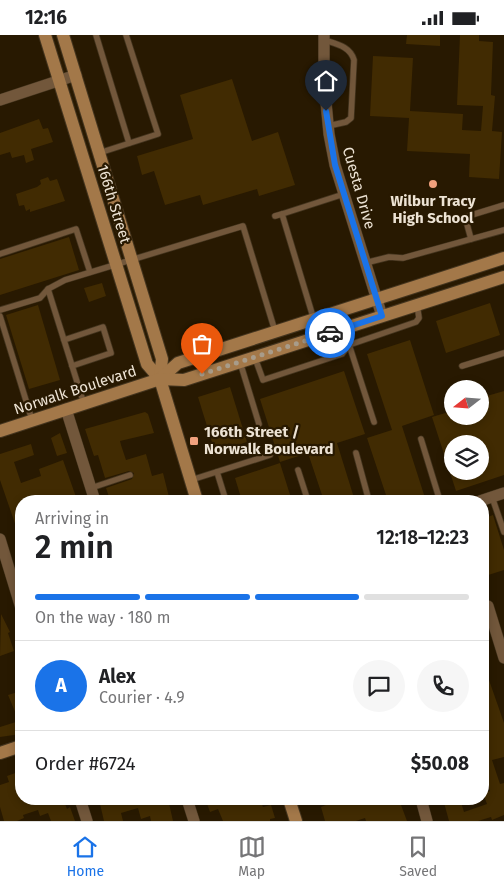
<!DOCTYPE html>
<meta charset="utf-8">
<style>
:root{--surface:#fff;--page:#f6f6f6;--text:#202124;--muted:#757577;--line:#e0e0e0;--accent:#1a73e8}
body{margin:0;font-family:"Fira Sans",sans-serif;background:var(--page);color:var(--text);height:100vh;display:flex;flex-direction:column;font-size:19px;white-space:nowrap}
*{box-sizing:border-box;margin:0}
p{font-size:16px;color:var(--muted)}
.icon{flex:none;width:28px;height:28px;fill:none;stroke:currentColor;stroke-width:2;stroke-linecap:round;stroke-linejoin:round}
.map{position:relative;flex:1;overflow:hidden}
.panel{position:absolute;left:15px;top:460px;width:474px;height:310px;display:flex;flex-direction:column;background:var(--surface);border-radius:20px;box-shadow:0 2px 8px #0003}
.panel>*{flex:none}
.needle{width:32px;rotate:253deg}
.tools{position:absolute;left:444px;top:345px;display:grid;gap:10px}
.tools a{display:grid;place-items:center;width:45px;height:45px;border-radius:50%;background:var(--surface);box-shadow:0 2px 8px #0003;font-size:25px}
.pin{position:absolute;display:grid;place-items:center;width:42px;height:42px;color:#fff;margin:-51px -21px;border-radius:50% 50% 50% 0;rotate:-45deg;box-shadow:0 0 5px #0007}
.pin .icon{rotate:45deg}
.courier{position:absolute;display:grid;place-items:center;width:50px;height:50px;margin:-25px;border:4px solid #1a73e8;border-radius:50%;background:#fff;color:#222;box-shadow:0 1px 6px #0007}
.head em{font-style:normal;font-weight:600}
.head div{display:flex;flex-direction:column-reverse}
.head{display:flex;align-items:center;justify-content:space-between;height:85px;padding:0 20px}
h1{font-size:32px;font-weight:600;line-height:38px}
.bar{display:grid;grid-template-columns:repeat(4,1fr);gap:8px 5px;align-content:center;height:60px;padding:0 20px}
.bar i{height:6px;border-radius:4px;background:var(--line)}
.bar .active{background:var(--accent)}
.bar p{grid-column:span 4}
.line{display:flex;align-items:center;gap:12px;padding:0 20px;border-top:1px solid var(--line)}
.line div{flex:1}
.round{display:grid;place-items:center;flex:none;width:52px;height:52px;border-radius:26px;background:var(--page)}
.status{display:flex;justify-content:space-between;align-items:center;height:35px;padding:0 25px;background:var(--surface);direction:ltr}
.status svg{height:14px;fill:currentColor}
.tabs{display:flex;justify-content:space-around;align-items:center;height:70px;border-top:1px solid var(--line);background:var(--surface);font-size:14px;color:var(--muted)}
.tabs a{display:grid;justify-items:center;gap:2px}
.tabs .active{color:var(--accent)}
.map>svg:first-child{display:block}
.building{fill:#412b02;fill-rule:evenodd}
.lines{fill:none;stroke-linecap:round;stroke-linejoin:round}
.lane-casing{stroke:#44351f;stroke-width:7}
.street-casing{stroke:#44351f;stroke-width:12}
.secondary-casing{stroke:#44351f;stroke-width:14}
.lane{stroke:#72573b;stroke-width:5.5}
.street{stroke:#72573b;stroke-width:11}
.secondary{stroke:#a37849;stroke-width:12}
.done{stroke:#a89c8a;stroke-width:5;stroke-dasharray:0 9}
.route{stroke:#1a73e8;stroke-width:6}
.poi-dot{fill:#f1a17d;stroke:#281901;stroke-width:2}
.labels{text-anchor:middle;stroke-width:4.5;stroke-linejoin:round;paint-order:stroke}
.street-label{font-size:15px;fill:#ede3d4;stroke:#281901}
.poi-label{font-size:15px;font-weight:bold;fill:#ede3d4;stroke:#281901}
</style>
<div class="status"><b>12:16</b><svg viewBox="0 0 49 12"><path d="M0 12V9h3v3zM5 12V6h3v6zM10 12V3h3v9zM15 12V0h3v12zM26 1h20v11H26zM47 4h2v5h-2z"/></svg></div>
<div class="map">
<svg width="504" height="786" viewBox="0 0 504 786">
<rect width="100%" height="100%" fill="#281901"/>
<g class="building">
<polygon points="407,0 440,0 440,11 406,9"/>
<polygon points="460,0 479,0 479,6 493,7 491,60 495,61 492,96 502,97 499,144 469,142 470,119 407,116 409,83 370,81 373,21 413,23 410,76 463,79 462,95 481,96 483,71 457,70"/>
<polygon points="232,44 252,106 278,97 295,150 259,161 257,154 203,170 200,160 165,170 154,136 142,140 137,121 193,104 180,60"/>
<polygon points="39,84 43,94 48,93 53,107 31,114 34,125 26,128 24,120 12,123 10,117 0,120 0,98"/>
<polygon points="48,142 50,146 57,144 65,166 30,177 30,174 26,176 24,170 19,171 16,159 37,152 41,149 40,145"/>
<polygon points="69,202 79,235 0,260 0,224"/>
<polygon points="102,248 106,261 89,267 84,253"/>
<polygon points="490,268 500,300 446,318 436,286"/>
<polygon points="38,270 60,345 29,354 6,280"/>
<polygon points="410,305 434,380 402,391 426,466 388,466 367,403 392,395 367,319"/>
<polygon points="344,336 365,399 337,408 355,466 324,466 308,418 280,427 260,364"/>
<polygon points="230,352 247,407 215,417 198,362"/>
<path d="M504,356V440L456,456L432,382L452,376V381H480V363ZM452,409H480V436H452Z"/>
<polygon points="145,377 148,379 154,398 120,406 121,410 126,425 146,419 152,441 163,438 170,466 116,466 115,463 110,465 106,453 132,444 134,438 129,436 105,443 98,420 94,421 85,394"/>
<polygon points="60,398 67,418 57,421 51,403"/>
<polygon points="31,409 34,420 14,427 21,448 41,441 39,434 63,425 76,462 63,466 21,466 20,503 0,445 0,419"/>
<polygon points="280,428 292,466 242,466 235,443"/>
<polygon points="493,480 504,515 504,535 482,542 482,484"/>
<polygon points="1,579 10,597 8,598 14,616 0,621"/>
<polygon points="482,625 504,688 504,722 492,725 500,749 504,748 504,780 492,785 491,782 478,786 449,786 443,764 460,764 464,777 487,769 483,758 490,756 482,723 482,718 486,717 482,706"/>
<polygon points="21,656 21,699 0,702 0,692 19,686 8,660"/>
<polygon points="18,737 21,747 21,764 63,764 67,774 70,772 75,786 51,786 48,778 40,781 38,775 23,780 24,783 17,786 4,786 0,772 0,750 9,747 7,741"/>
<polygon points="117,764 168,764 173,786 151,786 150,781 141,784 138,773 121,778 123,786 104,786 100,769"/>
<polygon points="214,764 230,764 230,766 238,764 260,764 263,772 271,770 275,783 270,784 270,786 223,786 218,774 210,777 206,766"/>
<polygon points="323,764 414,764 414,766 401,770 407,786 366,786 365,783 356,786 325,786 321,772 326,770"/>
</g>
<g class="lines">
<defs>
<g id="lane">
<polyline points="96,0 129,108"/>
<path d="M324,5C336,9 350,11 354,25L351,83L346,87L328,91"/>
<polyline points="99,118 158,99 126,0"/>
<polyline points="275,181 282,179"/>
<polyline points="471,204 465,182 504,170"/>
<polyline points="0,219 76,194 90,237"/>
<polyline points="365,228 389,222 403,223 504,195"/>
<polyline points="0,275 40,263 48,254"/>
<polyline points="0,281 32,385"/>
<polyline points="314,285 282,179 344,159"/>
<polyline points="344,294 374,387"/>
<polyline points="64,305 103,292 111,318 72,331"/>
<polyline points="255,323 263,345 342,319 349,310 416,287 419,283 417,269"/>
<polyline points="240,327 259,389"/>
<polyline points="462,331 504,318"/>
<polyline points="84,369 48,254 65,245 243,191 275,296"/>
<polyline points="421,404 440,466"/>
<polyline points="356,418 369,466"/>
<polyline points="298,435 308,466"/>
<polyline points="217,437 226,466"/>
<polyline points="191,445 270,420"/>
<polyline points="91,453 130,440"/>
<polyline points="492,462 504,497"/>
</g>
<g id="street">
<polyline points="324,0 324,46 329,99 335,130 382,281"/>
<polyline points="0,65 76,40"/>
<polyline points="66,374 95,466"/>
<polyline points="480,466 504,458"/>
<polyline points="0,504 21,573"/>
<polyline points="488,571 504,623"/>
<polyline points="80,764 87,786"/>
<polyline points="187,764 194,786"/>
<polyline points="421,764 427,786"/>
</g>
<g id="secondary">
<polyline points="45,0 147,329 160,344 197,466"/>
<polyline points="63,0 162,324 160,344"/>
<polyline points="160,344 178,328 504,223"/>
<polyline points="0,396 160,344 184,345 504,242"/>
<polyline points="0,718 21,711"/>
<polyline points="289,764 296,786"/>
</g>
</defs>
<use href="#lane" class="lane-casing"/>
<use href="#street" class="street-casing"/>
<use href="#secondary" class="secondary-casing"/>
<use href="#lane" class="lane"/>
<use href="#street" class="street"/>
<use href="#secondary" class="secondary"/>
</g>
<g class="lines">
<polyline class="done" points="202,339 330,298"/>
<polyline class="route" points="326,76 335,130 382,281 330,298"/>
</g>
<g class="poi-dot">
<circle cx="433" cy="149" r="5"/>
<rect x="189" y="401" width="10" height="10" rx="2.5"/>
</g>
<g class="labels">
<g class="street-label">
<text transform="translate(359 153) rotate(74)" y="5">Cuesta Drive</text>
<text transform="translate(114 169) rotate(73)" y="5">166th Street</text>
<text transform="translate(75 355) rotate(-18)" y="5">Norwalk Boulevard</text>
</g>
<g class="poi-label">
<text x="433" y="171">Wilbur Tracy<tspan x="433" dy="17">High School</tspan></text>
<text x="204" y="402" text-anchor="start">166th Street /<tspan x="204" dy="17">Norwalk Boulevard</tspan></text>
</g>
</g>
</svg>
<div class="tools">
<a><svg class="needle" viewBox="-14 -14 28 28"><path d="M0-13l5 13h-10z" fill="#e53935"/><path d="M0 13l5-13h-10z" fill="#757577"/></svg></a>
<a><svg class="icon" aria-label="layers" viewBox="0 0 24 24"><path d="M12 4l9 5-9 5-9-5zM3 14l9 5 9-5"/></svg></a>
</div>
<div class="pin" style="left:202px;top:339px;background:#ea580c"><svg class="icon" aria-label="bag" viewBox="0 0 24 24"><path d="M5 8h14l-1 12H6zM9 8a3 3 0 0 1 6 0"/></svg></div>
<div class="pin" style="left:326px;top:76px;background:#1f2937"><svg class="icon" aria-label="home" viewBox="0 0 24 24"><path d="M3 11l9-7 9 7M6 9v11h12V9"/></svg></div>
<div class="courier" style="left:330px;top:298px"><svg class="icon" aria-label="car" viewBox="0 0 24 24"><path d="M5 17H2v-5l4-1 3-4h7l3 4 3 1v5h-3M9 17h6M6 11h13"/><circle cx="7" cy="17" r="2"/><circle cx="17" cy="17" r="2"/></svg></div>
<section class="panel">
<div class="head"><div><h1>2 min</h1><p>Arriving in</p></div><em>12:18–12:23</em></div>
<div class="bar"><i class="active"></i><i class="active"></i><i class="active"></i><i></i><p>On the way · 180 m</p></div>
<div class="line" style="height:90px"><b class="round" style="background:var(--accent);color:#fff">A</b><div><b>Alex</b><p>Courier · 4.9</p></div><a class="round"><svg class="icon" aria-label="chat" viewBox="0 0 24 24"><path d="M4 5h16v11H9l-5 4z"/></svg></a><a class="round"><svg class="icon" aria-label="phone" viewBox="0 0 24 24"><path d="M5 4h4l2 5-3 2q2 4 5 5l2-3 5 2v4C11 20 4 13 5 4z"/></svg></a></div>
<div class="line" style="height:65px"><div>Order #6724</div><b>$50.08</b></div>
</section>
</div>
<nav class="tabs">
<a class="active"><svg class="icon" aria-label="home" viewBox="0 0 24 24"><path d="M3 11l9-7 9 7M6 9v11h12V9"/></svg>Home</a>
<a><svg class="icon" aria-label="map" viewBox="0 0 24 24"><path d="M3 6l6-2 6 2 6-2v14l-6 2-6-2-6 2zM9 4v14M15 6v14"/></svg>Map</a>
<a><svg class="icon" aria-label="saved" viewBox="0 0 24 24"><path d="M7 4h10v16l-5-4-5 4z"/></svg>Saved</a>
</nav>
